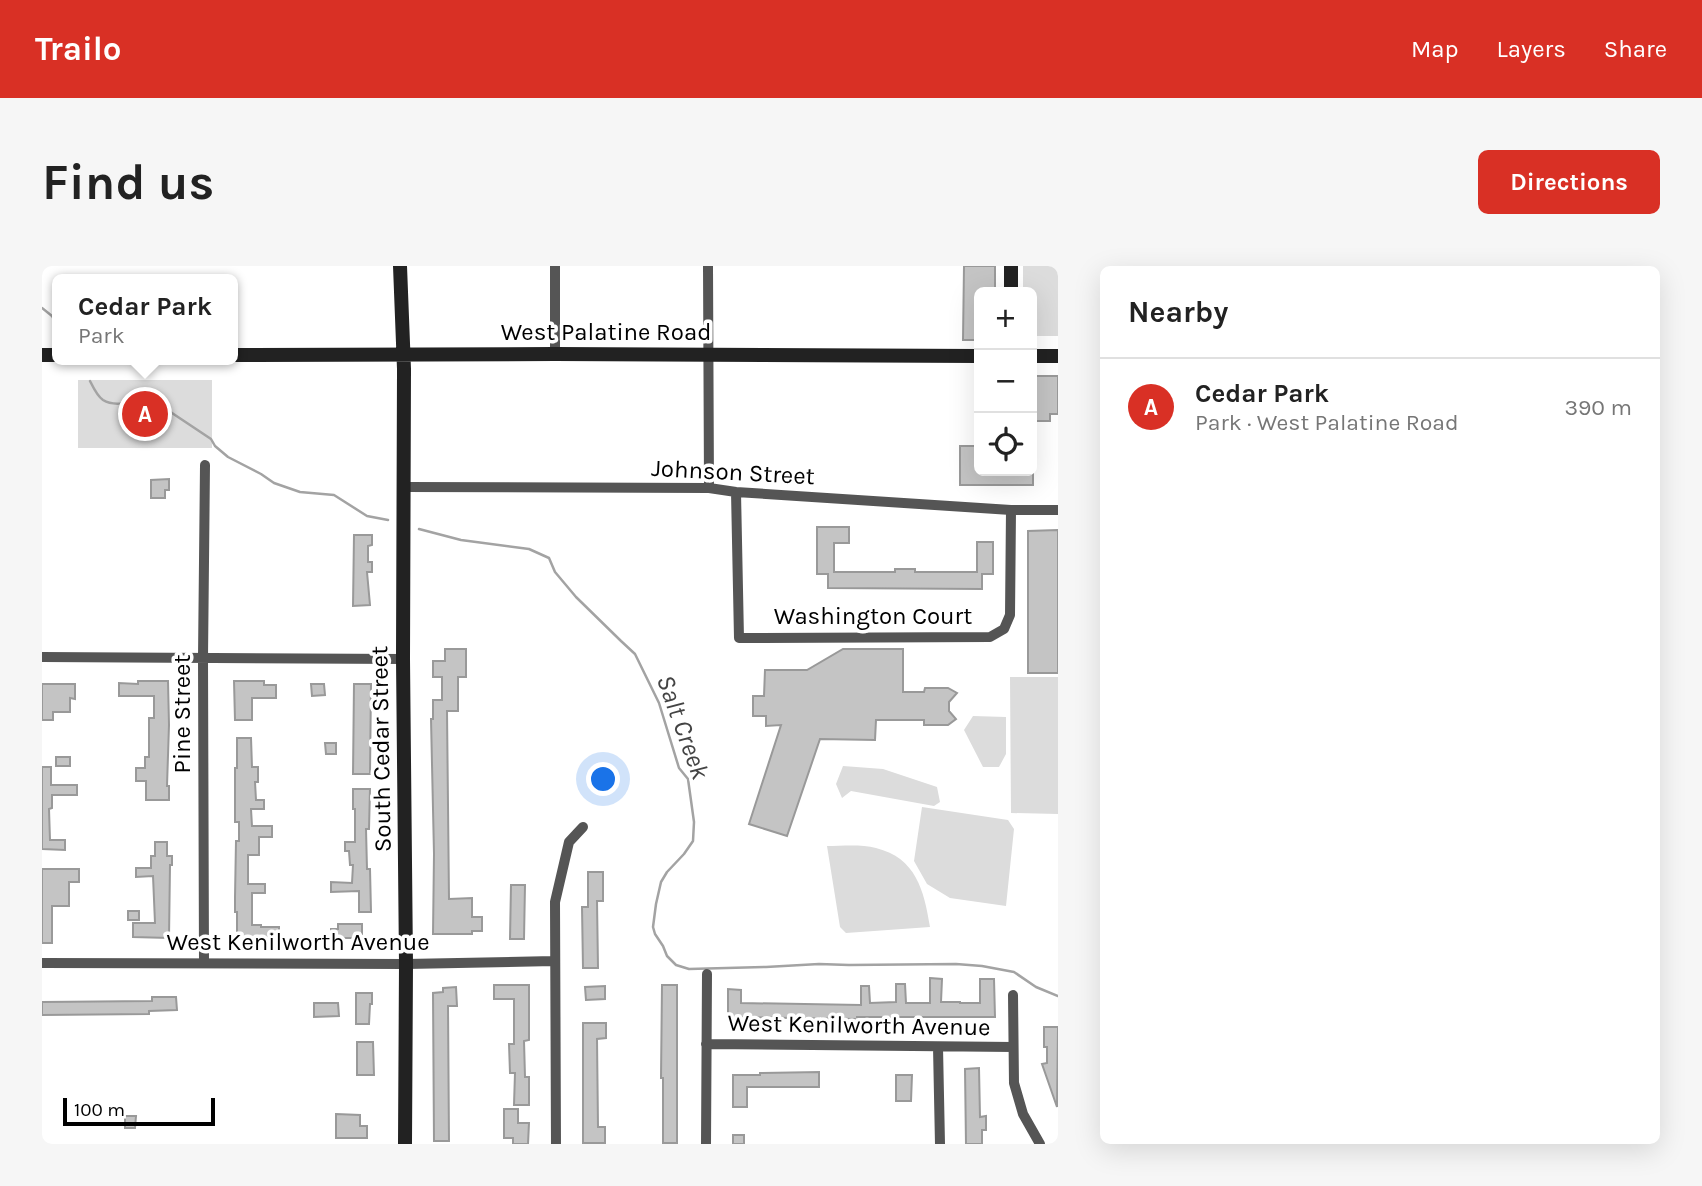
<!DOCTYPE html>
<html lang="en">
<head>
<meta charset="utf-8">
<style>
  body { margin:0; font-family:Karla,sans-serif; background:#f6f6f6; color:#222 }
  .controls { position:absolute; right:21px; top:21px; display:grid; overflow:hidden; border-radius:10px; box-shadow:0 7px 28px #0002 }
  .controls button { width:63px; height:63px; display:grid; place-items:center; padding:0; border:0; border-bottom:2px solid #e0e0e0; background:#fff; color:#222; font:35px sans-serif }
  .scale { position:absolute; left:21px; bottom:18px; width:152px; box-sizing:border-box; padding-left:7px; border:4px solid #000; border-top:0; font-size:19px; line-height:24px; white-space:nowrap; color:#000; -webkit-text-stroke:5px #fff; paint-order:stroke }
  .you { position:absolute; left:562px; top:514px; width:24px; height:24px; margin:-18px; border:5px solid #fff; border-radius:50%; background:#1a73e8; box-shadow:0 0 0 10px #1a73e833 }
  .badge { display:grid; place-items:center; width:46px; height:46px; border-radius:50%; background:#d93025; color:#fff; font-size:23px; font-weight:700 }
  .pin { position:absolute; translate:-50% -50%; border:4px solid #fff; box-shadow:0 2px 7px #0006 }
  .popup { position:absolute; left:10px; top:8px; width:186px; height:91px; box-sizing:border-box; display:grid; place-content:center; border-radius:10px; background:#fff; filter:drop-shadow(0 2px 5px #0005); font-size:23px; white-space:nowrap; color:#767676 }
  .popup b { font-size:26px; color:#222 }
  .popup::after { content:''; position:absolute; left:50%; top:100%; margin-left:-14px; border:14px solid transparent; border-top-color:#fff }
  .list { margin:0; padding:0; list-style:none }
  h2 { display:flex; justify-content:space-between; align-items:center; height:91px; margin:0; padding:0 28px; font-size:30px }
  h2 small { font-size:23px; font-weight:400; color:#767676 }
  .list li { display:grid; grid-template-columns:46px 1fr auto; gap:21px; align-items:center; box-sizing:border-box; height:98px; padding:0 28px; border-top:2px solid #e0e0e0 }
  .list b { display:block; font-size:26px; white-space:nowrap }
  .list p { margin:0; font-size:23px; white-space:nowrap; color:#767676 }
  .list em { font-size:23px; font-style:normal; color:#767676 }
  .icon { flex:none; width:38px; height:38px; fill:none; stroke:currentColor; stroke-width:2; stroke-linecap:round; stroke-linejoin:round }
  .map { position:relative; flex:none; width:1016px; height:878px; overflow:hidden; border-radius:10px }
  header { display:flex; align-items:center; gap:42px; box-sizing:border-box; height:98px; padding:0 35px; background:#d93025; color:#fff }
  header strong { font-size:33px }
  nav { display:flex; gap:38px; margin-inline-start:auto; font-size:24px }
  .intro { display:flex; align-items:center; justify-content:space-between; box-sizing:border-box; height:168px; padding:0 42px }
  h1 { margin:0; font-size:49px }
  .button { padding:18px 32px; border-radius:10px; background:#d93025; color:#fff; font-size:24px; font-weight:700 }
  main { display:flex; gap:42px; padding:0 42px }
  aside { flex:1; background:#fff; border-radius:10px; box-shadow:0 7px 28px #0002 }
  .map>svg:first-child { display:block }
  .green { fill:#dcdcdc }
  .lines { fill:none; stroke-linecap:round; stroke-linejoin:round }
  .stream { stroke:#a3a3a3; stroke-width:2.5 }
  .building { fill:#c4c4c4; stroke:#999; stroke-width:2 }
  .street { stroke:#555; stroke-width:10 }
  .secondary { stroke:#222; stroke-width:14 }
  .labels { text-anchor:middle; dominant-baseline:central; stroke-width:7; stroke-linejoin:round; paint-order:stroke }
  .street-label { font-size:24px; fill:#000; stroke:#fff }
  .water-label { font-size:26px; font-style:italic; fill:#444; stroke:#fff }
</style>
</head>
<body>
<header>
<strong>Trailo</strong>
<nav><a>Map</a><a>Layers</a><a>Share</a></nav>
</header>
<div class="intro"><h1>Find us</h1><a class="button">Directions</a></div>
<main>
<div class="map">
<svg width="1016" height="878" viewBox="0 0 1016 878">
  <rect width="100%" height="100%" fill="#fff"/>
  <path class="green" d="M981,0H1016V70H990V26H981Z
    M36,114H170V182H36Z
    M968,411H1016V548L969,547Z
    M931,450L964,451V488L957,501H941L922,464Z
    M801,500L841,503L895,521L898,536L892,540L809,525L800,532L794,518Z
    M880,541L966,554L972,563L964,640L908,632L885,618L872,595Z
    M785,580C800,580 819,578 834,582C874,592 882,624 888,661L804,667L798,661Z"/>
  <g class="lines">
    <path class="stream" d="M0,42L10,50L15,59
      M48,115C51,121 55,130 61,134C74,142 92,135 106,131L169,173L173,180L186,191L219,208L232,217L258,226L292,229L325,250L346,254
      M377,263L419,274L487,283L507,292L513,306L534,331L579,375L593,388L617,437L637,502L646,513L652,556L651,575L642,588L625,606L619,616L614,638L611,661L613,668L621,680L625,690L634,699L647,703L724,701L777,698L807,699L914,698L940,700L972,706L994,721L1016,730"/>
  </g>
  <path class="building" d="M922,0H953V26H937V74H921Z
    M990,110H1016V148H1008V155H990Z
    M918,180H937V205H991V219H918Z
    M127,213V224H123V232H109V214Z
    M775,261H807V277H792V306H853V303H873V306H935V276H951V308H940V323L786,322V308H775Z
    M1016,264V407H986V265Z
    M312,269H330V279L326,280V296H330V306H325L328,339L311,340Z
    M403,383H424V411H416V445H405L407,633L430,632V651H440V665H430V668H391L392,588L389,453H391V434H400V411H391V395H403Z
    M801,383H861V426H882L883,422H906L915,427L907,436V445L914,453L906,459H882V454H834L833,474L778,473L745,570L707,558L739,459L724,460V450H711V430H722L723,404H765Z
    M96,415H126L127,459L125,520H127V534H104V515H94V502H103V491H107V452H112V430H77V417L96,418Z
    M192,415H222V419H234V432H210V454H193Z
    M0,418H33V433L28,432V446H11V454H0Z
    M269,418H282L283,429L270,430Z
    M312,418H329L328,508H311Z
    M195,472H209L210,501H216V516H213L214,534H222V543H209L210,560H230V571H217V589H206V618H223V627H210V659H219V661H237V673L203,676V672H195V646H193V631L194,575H197V556H193V502H195Z
    M283,477H294V488H284Z
    M14,491H28V500H14Z
    M0,501H9V519H35V529H10V542L7,543L8,574H23V584L0,583Z
    M311,523H328L327,563H324L325,603H328L329,646H317V625L289,626V616L310,617L311,599H308L307,585H303V576H313V543H311Z
    M113,576H125V590H130V599H128L127,672L91,671V657H113L111,610L94,611V602H109V590H113Z
    M0,603H37V616H27V640H10V677H0Z
    M546,606H561V635H555L556,702H541L540,641H546Z
    M469,619H483L482,673H468Z
    M86,645H97V654H86Z
    M296,658H320V672H298V675H289V663H296Z
    M888,712L900,713L899,736H918V737H938V713H952L953,751H815V753L686,751V723L699,724V737L819,739V720H827L828,737L854,736V718H863L864,737H888Z
    M452,719H487V774L482,775L483,811H487V839H472L473,807H468L467,778H472V733H452Z
    M620,719H635V877H621V812H619Z
    M563,720V733L544,734L543,721Z
    M414,721L415,740H406L407,875H392L391,727L401,726V722Z
    M314,727H330V738H328L327,758H314Z
    M110,731H134L135,744L107,745V748L0,749V736L110,735Z
    M272,737H296L297,750L272,751Z
    M541,757H564V772L555,773L556,861H563V877H541Z
    M1002,761H1016L1015,841L1000,798L1005,797V781H1002Z
    M315,776H331L332,809H315Z
    M937,802L938,851L944,850V864H940V878H924L923,803Z
    M777,806V821H705V841H691V809H718V807Z
    M854,809H870L869,835H854Z
    M462,843H476V857H487L486,878H471V872H462Z
    M294,848L318,849V860H325V872H294Z
    M83,850H94L93,862H83Z
    M691,869H702V878H691Z"/>
  <g class="lines">
    <path class="street" d="M513,0V88
      M666,0L667,222
      M362,221L667,222L694,226L969,244H1016
      M694,226L697,372L948,371L962,363L968,349L969,244
      M0,391L361,393
      M0,697L364,698L512,695
      M162,697L161,392L163,199
      M971,729L972,817L981,848L998,878
      M664,778L971,781
      M896,781L898,878
      M514,878L513,636L527,576L541,561
      M664,878L665,708"/>
    <path class="secondary" d="M358,0L362,103L361,393L364,698L363,878
      M969,26V0
      M0,89H15
      M190,89L513,88L937,90
      M990,90H1016"/>
  </g>
  <g class="labels">
    <g class="street-label">
      <text x="564" y="66">West Palatine Road</text>
      <text transform="translate(691 206) rotate(3)">Johnson Street</text>
      <text x="831" y="350">Washington Court</text>
      <text transform="translate(140 448) rotate(-90)">Pine Street</text>
      <text transform="translate(339 483) rotate(-91)">South Cedar Street</text>
      <text x="256" y="676">West Kenilworth Avenue</text>
      <text transform="translate(817 759) rotate(1)">West Kenilworth Avenue</text>
    </g>
    <g class="water-label">
      <text transform="translate(641 461) rotate(70)">Salt Creek</text>
    </g>
  </g>
</svg>
<div class="controls">
<button>+</button>
<button>−</button>
<button><svg class="icon" aria-label="locate" viewBox="0 0 24 24"><circle cx="12" cy="12" r="6"/><path d="M12 2v4M12 18v4M2 12h4M18 12h4"/></svg></button>
</div>
<div class="scale">100 m</div>
<div class="you"></div>
<div class="pin badge" style="left:103px;top:148px">A</div>
<div class="popup"><b>Cedar Park</b>Park</div>
</div>
<aside>
<h2>Nearby<small></small></h2>
<ul class="list">
<li><span class="badge">A</span><div><b>Cedar Park</b><p>Park · West Palatine Road</p></div><em>390 m</em></li>
</ul>
</aside>
</main>
</body>
</html>
